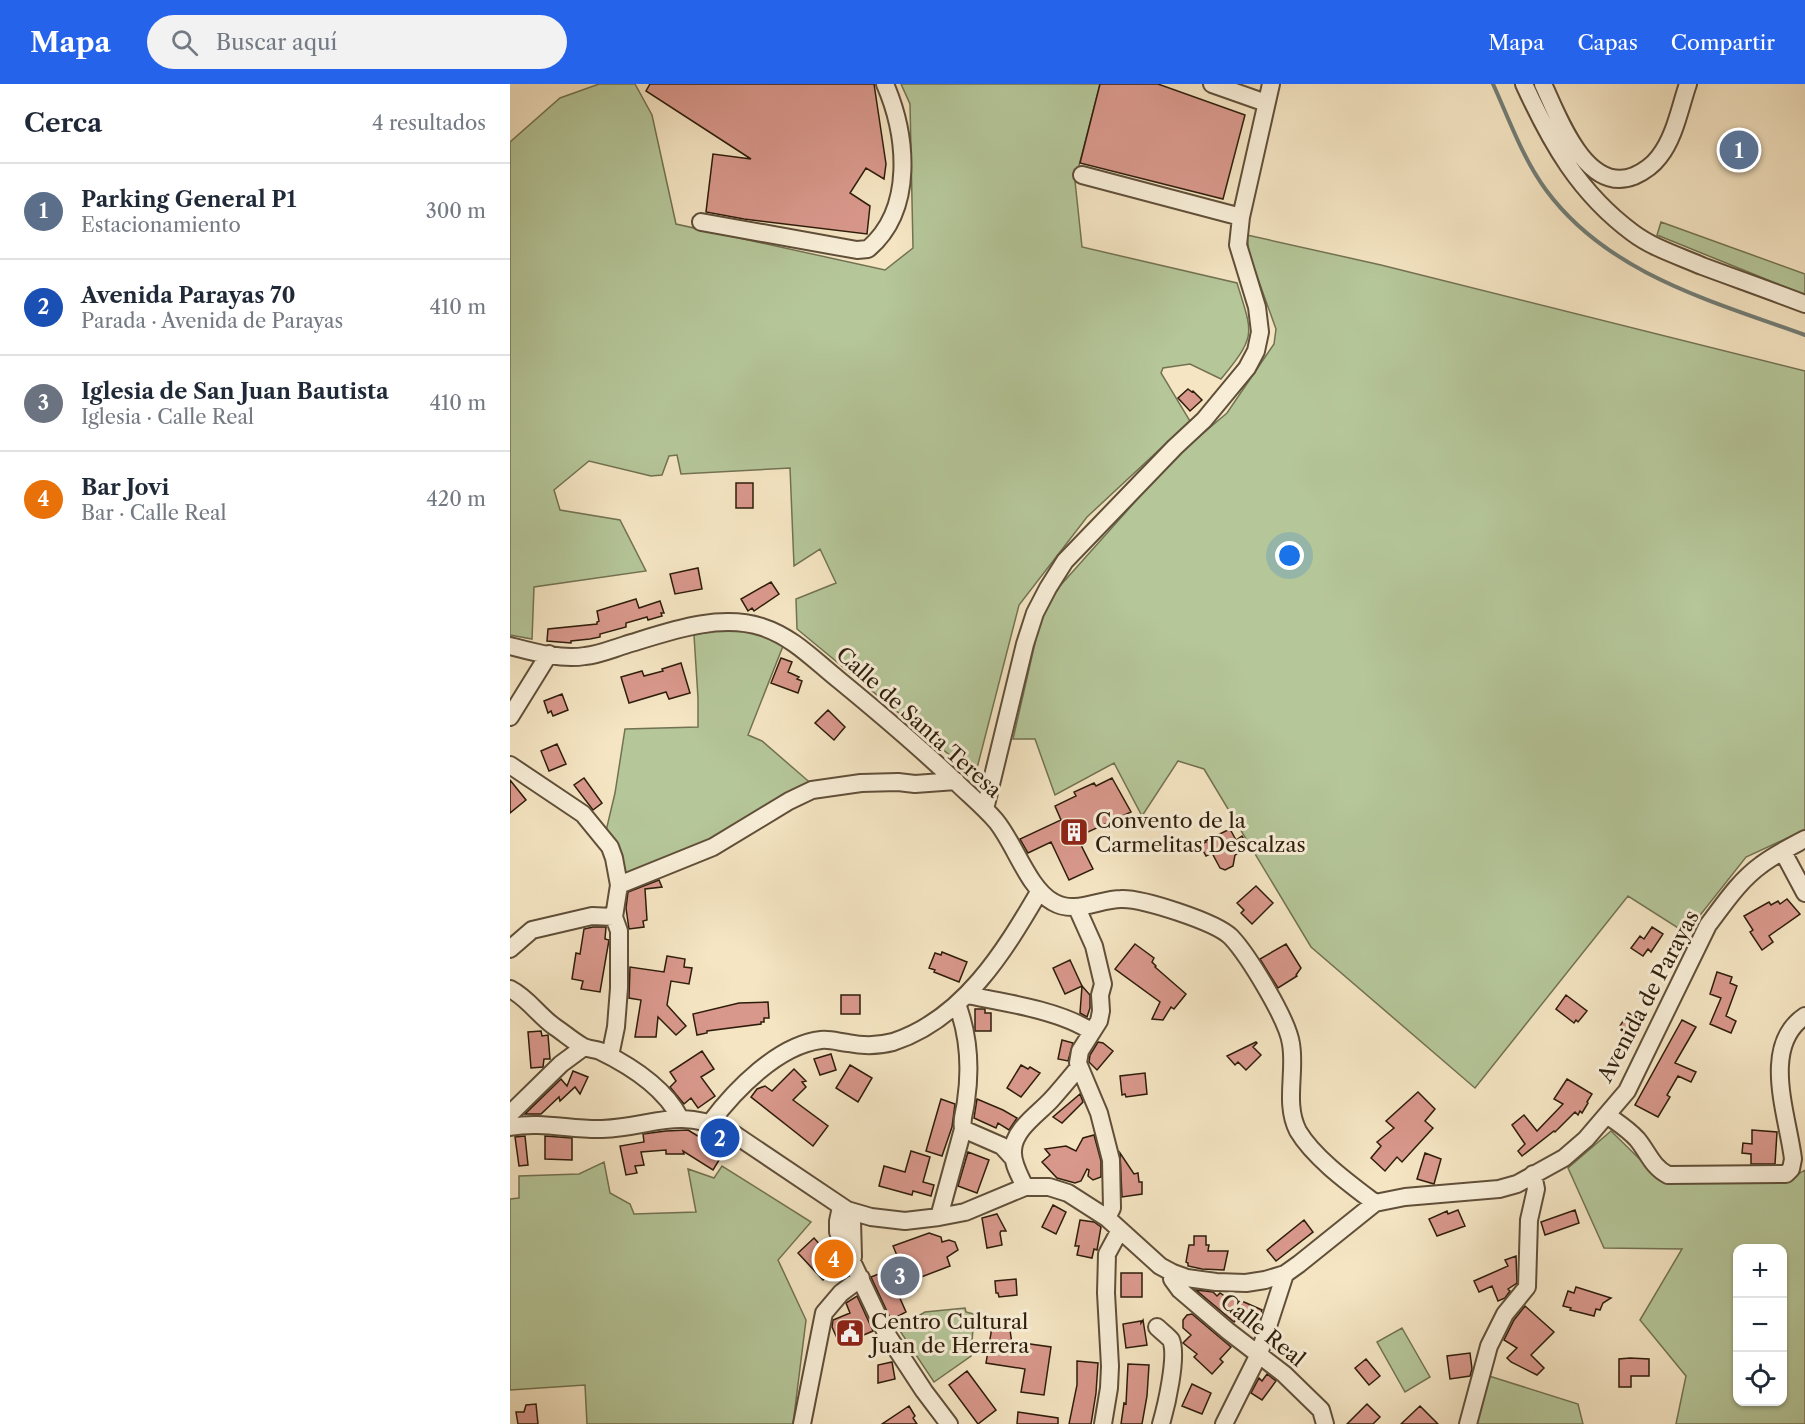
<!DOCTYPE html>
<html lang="es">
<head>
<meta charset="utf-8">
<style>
  body { margin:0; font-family:"Libre Caslon Text",serif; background:#f2f2f3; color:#1f2937 }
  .controls { position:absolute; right:18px; bottom:18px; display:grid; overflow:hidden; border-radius:12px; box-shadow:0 2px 4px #0004 }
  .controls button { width:54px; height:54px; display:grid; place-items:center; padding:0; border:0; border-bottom:2px solid #e0e1e3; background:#fff; color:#1f2937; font:30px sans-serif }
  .you { position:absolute; left:780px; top:472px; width:21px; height:21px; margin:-15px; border:4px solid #fff; border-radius:50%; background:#1a73e8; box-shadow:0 0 0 9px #1a73e833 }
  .badge { display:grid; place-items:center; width:39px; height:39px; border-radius:50%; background:#2563eb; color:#fff; font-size:20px; font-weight:700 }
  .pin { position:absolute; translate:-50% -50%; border:3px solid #fff; box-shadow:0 2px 6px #0006 }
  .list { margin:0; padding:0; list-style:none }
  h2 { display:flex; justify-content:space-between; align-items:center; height:78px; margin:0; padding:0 24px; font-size:26px }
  h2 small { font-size:20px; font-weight:400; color:#747a83 }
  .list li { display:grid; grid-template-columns:39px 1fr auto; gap:18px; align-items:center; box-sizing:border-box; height:96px; padding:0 24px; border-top:2px solid #e0e1e3 }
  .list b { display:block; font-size:22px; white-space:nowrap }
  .list p { margin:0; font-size:20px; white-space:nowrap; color:#747a83 }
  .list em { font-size:20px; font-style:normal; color:#747a83 }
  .icon { flex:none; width:33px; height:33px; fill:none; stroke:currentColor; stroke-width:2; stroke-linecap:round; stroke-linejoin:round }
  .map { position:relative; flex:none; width:1295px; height:1340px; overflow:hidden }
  header { display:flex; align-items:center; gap:36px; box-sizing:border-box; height:84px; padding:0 30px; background:#2563eb; color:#fff }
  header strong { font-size:28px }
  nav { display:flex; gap:33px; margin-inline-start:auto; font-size:21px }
  .search { width:420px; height:54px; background:#f2f2f3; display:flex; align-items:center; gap:15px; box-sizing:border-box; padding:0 21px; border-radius:33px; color:#747a83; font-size:22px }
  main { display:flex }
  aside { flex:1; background:#fff }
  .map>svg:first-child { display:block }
  .green { fill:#b5c699; stroke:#727252; stroke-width:1.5; fill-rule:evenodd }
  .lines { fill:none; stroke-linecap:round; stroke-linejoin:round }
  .stream { stroke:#727d76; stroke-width:4 }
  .building { fill:#d9988c; stroke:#2e1d0b; stroke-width:1.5 }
  .minor-casing { stroke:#604f39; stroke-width:20 }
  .minor { stroke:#f8eed8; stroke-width:16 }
  .labels { text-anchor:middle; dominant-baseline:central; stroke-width:6; stroke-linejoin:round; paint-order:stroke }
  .street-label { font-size:21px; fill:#2e1d0b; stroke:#f8eed8 }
  .poi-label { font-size:21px; fill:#2e1d0b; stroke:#f8eed8; text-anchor:start }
</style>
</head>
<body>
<header>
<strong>Mapa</strong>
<div class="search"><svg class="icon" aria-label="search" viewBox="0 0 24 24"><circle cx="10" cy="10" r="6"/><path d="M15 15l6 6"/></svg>Buscar aquí</div>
<nav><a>Mapa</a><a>Capas</a><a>Compartir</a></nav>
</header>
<main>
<aside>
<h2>Cerca<small>4 resultados</small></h2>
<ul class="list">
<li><span class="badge" style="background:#5c6f8a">1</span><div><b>Parking General P1</b><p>Estacionamiento</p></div><em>300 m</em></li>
<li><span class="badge" style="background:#1a4fb4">2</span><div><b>Avenida Parayas 70</b><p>Parada · Avenida de Parayas</p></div><em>410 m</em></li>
<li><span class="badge" style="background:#6b7280">3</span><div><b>Iglesia de San Juan Bautista</b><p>Iglesia · Calle Real</p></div><em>410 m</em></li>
<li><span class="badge" style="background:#e8710a">4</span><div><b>Bar Jovi</b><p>Bar · Calle Real</p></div><em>420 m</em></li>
</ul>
</aside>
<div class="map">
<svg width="1295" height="1340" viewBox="0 0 1295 1340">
  <rect width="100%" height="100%" fill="#f5e5c3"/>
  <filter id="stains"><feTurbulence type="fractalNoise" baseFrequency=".00333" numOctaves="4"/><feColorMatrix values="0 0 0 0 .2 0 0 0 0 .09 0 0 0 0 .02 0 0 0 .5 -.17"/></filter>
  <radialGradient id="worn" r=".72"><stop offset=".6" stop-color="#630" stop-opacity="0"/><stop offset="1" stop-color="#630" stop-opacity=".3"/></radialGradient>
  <path class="green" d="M89,0H125L142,31L166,140L375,186L403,164L400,20L391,0H590L565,97L572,163L727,199C743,251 747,251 711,295L680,280L653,284L651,289L680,337L577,433L509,521L465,692L287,545L286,515L326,499L310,465L284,482L280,384L171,390L167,371L159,372L152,391L141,392L79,377L44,406L50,426L110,436L136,487L24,503L22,555L0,551V58L50,14Z
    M1151,138L1295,190V211L1147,151Z
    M737,151L871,181L1295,287V746L1236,773L1176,849L1118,812L965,1004L801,863L694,685L668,677L632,732L604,679L545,711L525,655H503L531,533L549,503L665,373L717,329L764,260L766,245L739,170Z
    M218,544L254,551L273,562L238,651L252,657L304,702L202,756L115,794L96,747L105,709L115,645L188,643V614L184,551Z
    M1101,1047L1149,1094L1275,1098L1295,1086V1340H1166L1176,1292L1130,1236L1172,1165L1094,1164L1058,1084ZM1228,1164H1272V1318H1228Z
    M94,1078L100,1109L120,1120L124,1130L186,1128L178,1085L204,1094L212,1082L301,1138L268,1176L296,1236L283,1340H77L75,1301L0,1306V1115L9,1114V1092L69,1090Z
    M455,1224L456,1228L464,1230L461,1272L424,1298L388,1244L415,1228Z
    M892,1244L920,1293L895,1308L867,1258Z
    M979,1292L1068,1320L1073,1340H966Z"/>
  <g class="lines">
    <path class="stream" d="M983,0C999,35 1013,75 1036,106C1098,190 1202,217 1295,251"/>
  </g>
  <path class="building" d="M140,0H364L376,80L374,95L356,84L340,109L360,122L357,150L234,135L196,128L203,70L241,75L136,7Z
    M590,0H648L735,31L713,115L570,79Z
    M678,305L682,308L683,307L692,316L680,327L668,314Z
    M226,399H243V424H226Z
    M188,484L192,505L165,510L160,490Z
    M261,498L269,510L244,527L242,524L238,527L231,515Z
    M126,515L129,524L150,517L154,529H151L152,532L138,536L137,533L116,539V543L90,550V553L80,555L61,557V559L37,557L38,545L87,540V538L89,537L87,527Z
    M271,574L282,578L278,588L289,593L287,595L292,597L288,609L261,599Z
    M171,579L180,609L159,615L156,608L119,619L111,593L132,587L134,592L153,587L152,585Z
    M52,610L58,626L43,632L41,627L38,629L34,617Z
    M318,626L335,643L324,656L305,639Z
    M47,660L56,680L39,687L31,667Z
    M74,694L92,719L83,726L64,701Z
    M602,694L621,728L567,753L583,785L559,796L541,758L518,769L510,755L551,736L545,722L566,712L564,708L584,699L586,702Z
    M0,696L16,716L0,729Z
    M720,745L726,756L732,752L739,764L725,771L723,782L715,786L710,784L702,769L696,772L690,761L696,758L695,757Z
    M149,796L152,803L135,805L137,836L133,837L134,843L119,845L116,824L118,808Z
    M746,802L763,819L742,840L731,829L734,826L727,819Z
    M1277,815L1290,830L1259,852L1263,858L1252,866L1240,848L1243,846L1234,832L1259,818L1261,821L1268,817L1270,820Z
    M83,843H96L95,855L99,856L90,908L71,905L73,897L62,895L66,869L70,870L74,845Z
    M1142,843L1153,850L1141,868L1138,865L1133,872L1121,864L1130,852L1134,855Z
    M625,860L644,874L642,878L646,882L645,883L676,910L664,925L661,923L653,936L642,935L650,918L605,885Z
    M776,860L791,884L786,891L787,892L768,904L750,875Z
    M432,868L457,878L449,898L424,888L425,886L419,884L425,869L431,871Z
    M157,872L175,875L174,883L182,884L179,900L161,897L157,921L176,942L166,951L148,933L146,953H125L131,916L119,914L120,883L154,888Z
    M560,876L572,902L580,911V924L577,933L570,929L572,902L555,910L543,884Z
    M1207,888L1222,893L1220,899L1227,902L1216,932L1226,937L1221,949L1200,940L1211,914L1200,910Z
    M331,911H350V930H331Z
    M1056,911L1077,927L1068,938L1066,936L1064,939L1046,925Z
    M258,918L259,934H254V938H251V940L197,947V949L187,951L183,930L229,919Z
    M465,925H475V929H481V947H465Z
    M1118,929L1132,937L1124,951L1110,942Z
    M1172,936L1186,943L1165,979L1186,988L1181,998L1168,992L1157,1011L1160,1013L1148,1033L1125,1021Z
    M31,947L32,952L38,951L40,975H34L33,983L21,984L18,948Z
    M552,956L563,959L558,977L548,975Z
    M588,958L593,959L603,967L587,986L579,978L580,971Z
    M746,958L747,959L743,963L751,971L736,986L728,978L725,981L717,972Z
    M192,967L204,985L191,993L205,1012L188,1024L181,1014L174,1020L160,1003L166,997L160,988Z
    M321,970L326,986L310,991L304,975Z
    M340,981L362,994L348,1018L326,1004Z
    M511,981L518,985L520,983L530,989L511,1013L497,1004Z
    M284,985L296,997L292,998L296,1003L283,1016L318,1042L303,1062L241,1013L247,1005L255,1002L262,1007Z
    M63,987L78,993L70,1010L65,1003L50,1017L49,1013L31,1030H15L51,995L57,1002Z
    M635,989L637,1010L616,1013L615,1010L612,1011L610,992Z
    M1057,995L1082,1010L1077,1018L1078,1019L1072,1029L1070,1027L1068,1031L1065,1028L1045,1048L1044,1047L1012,1072L1008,1067L1015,1060L1002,1041L1014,1031L1027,1047L1053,1020L1044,1015Z
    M908,1008L925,1025L915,1037L923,1044L892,1078L887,1073L875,1087L861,1074L871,1062L867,1058L884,1044L876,1037Z
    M570,1010L573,1018L552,1039L543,1033Z
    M431,1015L445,1020L442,1043L432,1072L416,1067Z
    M467,1015L493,1026L507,1034L499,1046L488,1039L486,1044L464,1034Z
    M178,1046L214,1068L203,1086L173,1067L174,1070H156V1066L131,1068L134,1081L125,1082L127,1089L116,1091L110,1062L134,1058L133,1050L156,1047Z
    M1242,1046L1267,1048L1265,1080H1241V1070L1232,1069L1233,1059L1242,1060Z
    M584,1051L591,1077V1093L583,1096L578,1092L579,1086L577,1085L571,1097L565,1099L547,1094L532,1078L540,1071L535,1065L556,1062L566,1067L573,1054Z
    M15,1052L18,1081L9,1082L5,1053Z
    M35,1052L62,1054V1076L35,1075Z
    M401,1067L420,1073L413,1098L424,1101L421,1112L403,1107L402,1111L369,1102L374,1082L395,1088Z
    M458,1068L479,1076L467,1109L448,1102Z
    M610,1069L624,1090L628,1089L629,1098H632V1110L612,1113Z
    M915,1069L931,1075L924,1100L907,1095Z
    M543,1121L556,1128L546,1150L532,1143Z
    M948,1126L955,1142L927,1152L919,1135L937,1127L938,1130Z
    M1065,1126L1069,1139L1035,1151L1031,1138Z
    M487,1130L496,1147H491L490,1149L492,1161L477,1164L472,1134Z
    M570,1136L584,1138L591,1143L587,1166L584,1165L582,1174L567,1171L569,1162H565Z
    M794,1136L803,1148L766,1177L757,1166Z
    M419,1149L431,1153L432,1158L439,1156L445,1158L448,1166L437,1173L440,1182L385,1203L396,1228L381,1236L361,1193L382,1185L379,1177L388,1174L383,1162Z
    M684,1152H696V1161H699L698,1167H718L714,1186L692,1185L678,1182V1179L676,1178L679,1161H684Z
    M304,1154L329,1182L313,1196L288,1169Z
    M1006,1172L1007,1199L998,1205L1000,1207L995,1214L988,1217L982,1202L969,1208L964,1197L998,1182L995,1176Z
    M611,1189H632V1213H611Z
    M506,1195L507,1211L489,1213L488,1209H486L485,1197Z
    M1066,1203L1101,1214L1093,1219L1090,1226L1086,1225L1084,1232L1060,1226L1061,1224L1053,1222L1058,1207L1064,1209Z
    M686,1206L703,1208L707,1212L710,1209L716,1213L718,1211L752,1226L742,1248L726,1236L724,1238Z
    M347,1212L363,1247L330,1261L322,1243L323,1236L340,1229L336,1219Z
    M1015,1222L1044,1248L1021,1271L1034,1284L1027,1291L1001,1278L997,1274L1007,1264L994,1256L1004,1236Z
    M682,1230L721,1263L710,1275L713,1278L702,1290L684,1273L687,1270L673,1259L681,1251L673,1244V1236L677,1231Z
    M633,1236L637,1261L616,1264L613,1240L631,1237V1239Z
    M482,1243L500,1246L503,1267L506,1258L541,1263L534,1311L511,1308L515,1285L476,1279Z
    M960,1269L962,1285L960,1292L940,1295L937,1272Z
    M1120,1274L1139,1275V1292H1121V1303H1109V1275Z
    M856,1275L870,1292L859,1301L845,1284Z
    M567,1277L588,1279L586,1309L581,1340H559L567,1301Z
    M382,1278L385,1295L368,1299V1281Z
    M618,1280L639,1281L637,1312L632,1340H611L614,1319L616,1320Z
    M457,1287L486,1326L468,1340L439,1301Z
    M757,1290L766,1297L752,1316L741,1309L749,1294L752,1297Z
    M682,1300L701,1309L692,1330L672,1322Z
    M26,1320L28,1340H8L6,1328H14L16,1321Z
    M857,1320L870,1333L863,1340H837Z
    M399,1322L405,1332L403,1334L407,1340H372Z
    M910,1322L928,1340H891Z
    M508,1328L548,1334V1340H507Z"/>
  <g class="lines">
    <g class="minor-casing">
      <path id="minor" d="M702,0L756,19
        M1014,0C1041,59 1069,109 1123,149C1143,164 1169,172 1192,182C1227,195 1261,207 1295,220
        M1033,0C1048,32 1076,111 1124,92C1133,88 1143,81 1149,73C1165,53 1170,23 1178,0
        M572,91L731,133
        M191,138L347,166L358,165C405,125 397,51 375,0
        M0,562C23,568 51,576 75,572C88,571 102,565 115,561C158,548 208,529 252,543C283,553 304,576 329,596C368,628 407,661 444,696C458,710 473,722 486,737C505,760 518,804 543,818C565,831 589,815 611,815C632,814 706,838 721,853C738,871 778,936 781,960C786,988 774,1020 788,1047C804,1074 840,1100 865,1119
        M0,633L39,570
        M0,681L73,730L100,763L104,774L109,801L104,833L109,847V904L106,943L100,972
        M475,725L515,560L525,529L538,504L555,477L665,363L694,336L737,284L746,267L750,248L747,223L728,161L731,133L761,0
        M1273,768L1295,809
        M109,801L203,763L279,717L302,706L351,699L388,698L405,700L446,697
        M567,824L584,862L593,900L590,911L591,927L589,937L570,967L568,979L589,1029L601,1076L602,1124L597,1134
        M0,865L22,846L82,832L104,833
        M0,905C18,914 29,932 45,943C54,949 63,957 72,962C77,965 84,965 90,967C121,982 154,1003 170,1034
        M457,911C493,918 552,927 582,948
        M0,1030L51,980L74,963
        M1097,1031C1108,1039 1118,1045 1127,1055C1138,1068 1142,1083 1158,1091L1276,1090L1281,1085L1283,1075C1278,1032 1250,962 1295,932
        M200,1039C225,1006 268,961 311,956C320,955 329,958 338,959C353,962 368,962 383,958C453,935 494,868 529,808
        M0,1043C31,1037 61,1046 92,1045C144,1043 164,1023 218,1046L337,1126L361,1133L395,1137L429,1133L455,1128L515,1103H539L558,1109L597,1134L650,1182L663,1189L677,1194L706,1198L736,1199L755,1196L775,1190L789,1180L865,1119L895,1113L989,1105L1007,1100L1054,1074L1076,1055L1117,1007L1198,841C1214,820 1229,797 1251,781C1264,771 1280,763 1295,755
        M453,1045L492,1062L503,1074
        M515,1103C510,1092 502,1079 503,1067C503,1046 528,1030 541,1016C551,1005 560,994 569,983
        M331,1123L328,1137V1148L376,1249L414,1307L439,1340
        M337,1126L342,1137L343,1173
        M429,1133L453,1045C451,1034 455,1028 456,1017C461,983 459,952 447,920
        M663,1189L662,1195L670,1206L718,1247L774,1290L811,1326L815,1340
        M647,1243C651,1247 658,1252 661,1256C668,1272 656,1323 651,1340
        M292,1340L314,1229L331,1209L351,1194
        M593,1340L599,1304L600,1282L596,1209L597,1170L610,1146
        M714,1340L749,1270L775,1190
        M958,1340L979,1262L995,1230L1017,1203L1019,1136L1026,1105L1023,1090"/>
    </g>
    <use href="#minor" class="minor"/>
  </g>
  <defs>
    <g id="building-square" transform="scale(1.5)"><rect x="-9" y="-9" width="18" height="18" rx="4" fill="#8f2418" stroke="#f8eed8"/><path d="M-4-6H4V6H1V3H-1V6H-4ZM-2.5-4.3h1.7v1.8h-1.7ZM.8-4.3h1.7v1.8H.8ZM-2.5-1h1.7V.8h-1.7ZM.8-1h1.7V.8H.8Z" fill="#fff"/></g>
    <g id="civic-square" transform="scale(1.5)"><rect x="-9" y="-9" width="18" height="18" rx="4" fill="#8f2418" stroke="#f8eed8"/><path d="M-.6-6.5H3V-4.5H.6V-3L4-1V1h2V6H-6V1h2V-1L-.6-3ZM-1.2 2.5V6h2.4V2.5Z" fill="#fff"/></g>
  </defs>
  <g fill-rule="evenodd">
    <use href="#building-square" x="564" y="748"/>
    <use href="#civic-square" x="340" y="1249"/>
  </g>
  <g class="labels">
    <g class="street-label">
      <text transform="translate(409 638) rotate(42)">Calle de Santa Teresa</text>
      <text transform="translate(1138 912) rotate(-62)">Avenida de Parayas</text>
      <text transform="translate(753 1246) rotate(39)">Calle Real</text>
    </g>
    <g class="poi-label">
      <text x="585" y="736">Convento de la<tspan x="585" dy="24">Carmelitas Descalzas</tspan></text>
      <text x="361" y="1237">Centro Cultural<tspan x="361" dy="24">Juan de Herrera</tspan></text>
    </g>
  </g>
  <rect width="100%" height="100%" filter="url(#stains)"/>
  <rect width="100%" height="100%" fill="url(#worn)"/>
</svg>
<div class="controls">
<button>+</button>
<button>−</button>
<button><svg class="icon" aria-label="locate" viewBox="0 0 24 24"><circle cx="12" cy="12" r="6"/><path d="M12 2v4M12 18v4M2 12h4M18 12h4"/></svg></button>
</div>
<div class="you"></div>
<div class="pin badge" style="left:1229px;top:66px;background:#5c6f8a">1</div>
<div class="pin badge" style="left:210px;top:1054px;background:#1a4fb4">2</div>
<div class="pin badge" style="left:390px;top:1192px;background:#6b7280">3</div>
<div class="pin badge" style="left:324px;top:1175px;background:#e8710a">4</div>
</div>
</main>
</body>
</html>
